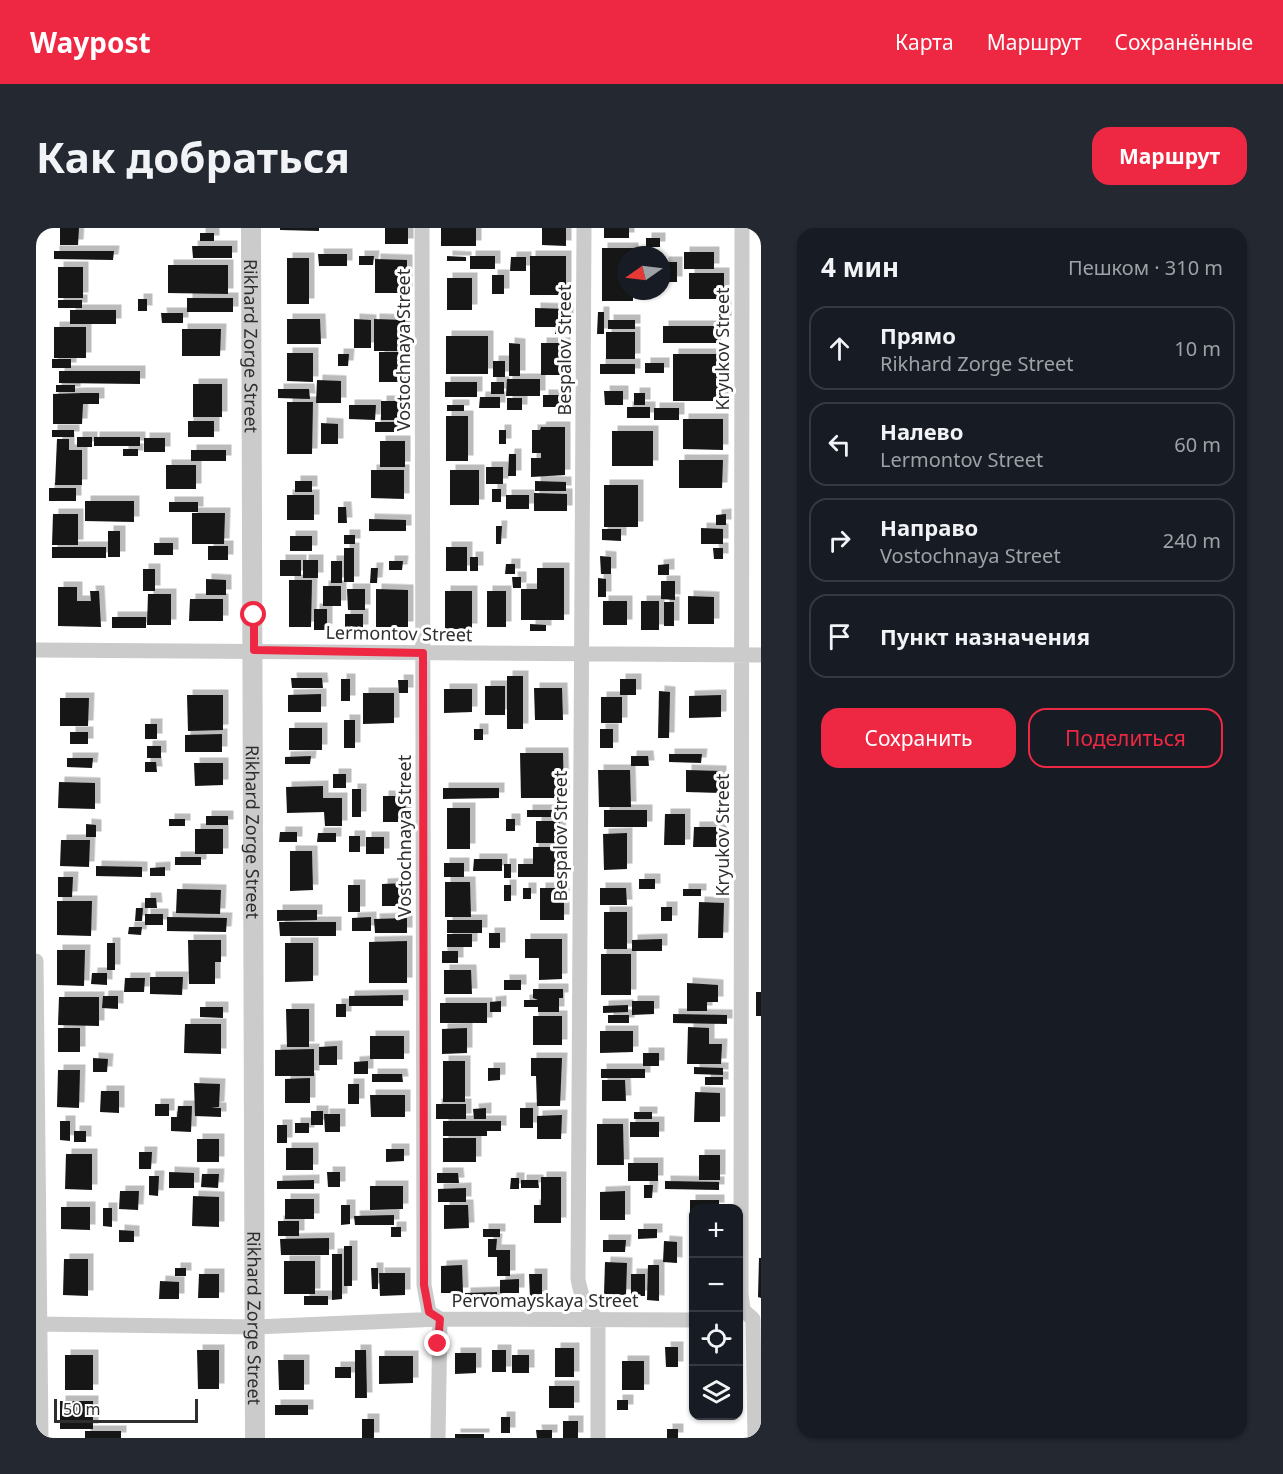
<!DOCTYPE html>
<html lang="ru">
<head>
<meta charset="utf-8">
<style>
  body { margin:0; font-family:"Noto Sans",sans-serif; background:#242831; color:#f1f3f6 }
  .controls { position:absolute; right:18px; bottom:18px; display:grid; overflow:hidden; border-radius:12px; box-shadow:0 2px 4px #0004 }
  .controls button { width:54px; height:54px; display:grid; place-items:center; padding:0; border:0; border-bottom:2px solid #363941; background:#171b24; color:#f1f3f6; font:30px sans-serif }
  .compass { position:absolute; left:581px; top:18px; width:54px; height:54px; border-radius:50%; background:#171b24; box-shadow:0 2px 4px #0004; rotate:256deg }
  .scale { position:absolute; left:18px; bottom:15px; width:144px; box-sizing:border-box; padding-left:6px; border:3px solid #2e2e2e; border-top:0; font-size:16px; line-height:21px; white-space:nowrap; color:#2e2e2e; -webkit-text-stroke:4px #fff; paint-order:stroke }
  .stop { position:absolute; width:18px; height:18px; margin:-14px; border:4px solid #ee2842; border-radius:50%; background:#fff }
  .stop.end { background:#ee2842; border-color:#fff; box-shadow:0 2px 6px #0008 }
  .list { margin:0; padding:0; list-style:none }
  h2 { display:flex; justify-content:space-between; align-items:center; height:78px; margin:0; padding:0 24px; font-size:26px }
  h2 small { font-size:20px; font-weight:400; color:#9ea1a6 }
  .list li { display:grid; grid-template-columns:39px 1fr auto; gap:18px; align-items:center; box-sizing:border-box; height:84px; margin:0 12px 12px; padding:0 12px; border:2px solid #363941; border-radius:18px }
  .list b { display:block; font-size:22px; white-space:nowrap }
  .list p { margin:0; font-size:20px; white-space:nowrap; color:#9ea1a6 }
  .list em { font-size:20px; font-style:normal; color:#9ea1a6 }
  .actions { display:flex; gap:12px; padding:18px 24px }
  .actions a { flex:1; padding:14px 0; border:2px solid #ee2842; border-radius:18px; text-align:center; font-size:21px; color:#ee2842 }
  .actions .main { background:#ee2842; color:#fff }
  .icon { flex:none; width:33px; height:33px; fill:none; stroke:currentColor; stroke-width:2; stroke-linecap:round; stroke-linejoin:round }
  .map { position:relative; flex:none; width:725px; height:1210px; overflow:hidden; border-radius:18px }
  header { display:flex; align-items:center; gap:36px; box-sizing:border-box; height:84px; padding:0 30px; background:#ee2842; color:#fff }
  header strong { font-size:28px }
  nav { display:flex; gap:33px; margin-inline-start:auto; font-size:21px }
  .intro { display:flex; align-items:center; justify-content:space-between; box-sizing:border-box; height:144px; padding:0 36px }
  h1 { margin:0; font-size:42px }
  .button { padding:15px 27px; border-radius:18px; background:#ee2842; color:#fff; font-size:21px; font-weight:700 }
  main { display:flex; gap:36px; padding:0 36px }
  aside { flex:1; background:#171b24; border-radius:18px; box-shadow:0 2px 4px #0004 }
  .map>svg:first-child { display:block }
  .building { fill:#151515; filter:url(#shadow) }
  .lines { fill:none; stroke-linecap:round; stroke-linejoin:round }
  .minor { stroke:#cbcbcb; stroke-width:15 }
  .tertiary { stroke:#cbcbcb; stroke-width:20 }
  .route { stroke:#ee2842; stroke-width:8 }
  .labels { text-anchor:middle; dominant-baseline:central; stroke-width:6; stroke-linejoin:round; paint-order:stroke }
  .street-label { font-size:18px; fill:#2e2e2e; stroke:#fff }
</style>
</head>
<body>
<header>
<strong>Waypost</strong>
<nav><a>Карта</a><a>Маршрут</a><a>Сохранённые</a></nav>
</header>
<div class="intro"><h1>Как добраться</h1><a class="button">Маршрут</a></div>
<main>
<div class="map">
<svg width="725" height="1210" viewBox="0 0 725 1210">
  <defs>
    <filter id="shadow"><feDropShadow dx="5.5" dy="-5.5" stdDeviation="0" flood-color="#0004"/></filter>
  </defs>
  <rect width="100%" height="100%" fill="#fff"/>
  <path class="building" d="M24,0H43L42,17H24Z
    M244,0H283V3L244,2Z
    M349,0H372V16H349Z
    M405,0H440V18H405Z
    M506,0H530V18L506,17Z
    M568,0H593V10H568Z
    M164,5H178V13H164Z
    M610,10H624V19H610Z
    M156,18H196V30H157Z
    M566,20H597V27H590V63H597V73H566Z
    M18,23H78L77,32L18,31Z
    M648,24H678V41H648Z
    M282,26H311V38H283Z
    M323,28H338L337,37H323Z
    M411,28L430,29V33H411Z
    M434,28H459V41H434Z
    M494,28H530V67H494Z
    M475,29H490V43H474Z
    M251,30H273V76H251Z
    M339,31L371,32V65H339Z
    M627,34H641V54H627Z
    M132,37H192V66L132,65Z
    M22,39H47V70H22Z
    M653,45H688V71H653Z
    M456,47H468V66H456Z
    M411,50H436V82H411Z
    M151,70H197V84H151Z
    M102,71H111V83H102Z
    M22,72H46V80H22Z
    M683,74H690V94H683Z
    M499,80L532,81V99H528V106H519V99H499Z
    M34,82H80V96H34Z
    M562,84H568V106H561Z
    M125,85H147V95H126Z
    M251,91H284L285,116H251Z
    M318,91L335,92V120H318Z
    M338,91L369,92V123H338Z
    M572,92H599V101H572Z
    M627,98H685V115H627Z
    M18,99H50V130H18Z
    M146,101H185L184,128H146Z
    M570,104H599V131H570Z
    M410,108H452V146H410Z
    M473,115L484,116V148H473Z
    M505,115H529V147H505Z
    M343,124H371L370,154H343Z
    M251,125H277V154L251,153Z
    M302,126H313L312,138H302Z
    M637,126H687V173H637Z
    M16,131H35V140H16Z
    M457,133H469V149H457Z
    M609,135H628V145H609Z
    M564,136H599V146H564Z
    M23,143H104V156L23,155Z
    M471,151H504V168H470Z
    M281,152L305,153V175H280Z
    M409,154H441V169H409Z
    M455,154H468V166H455Z
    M157,156H186V189H157Z
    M20,157H39V164H20Z
    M242,161H273L274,171L242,170Z
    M568,163H587V177H569Z
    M46,165H63V176H47L46,196H17V166Z
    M598,165H609V177H598Z
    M507,167H527L526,179H507Z
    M444,169H464V180H443Z
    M471,170H486V182H471Z
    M345,173H369V192H345Z
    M251,174H277L276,226H251Z
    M313,177H340L339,192L313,191Z
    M411,177H428V183H411Z
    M591,179H614V190H591Z
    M618,180H643V192H618Z
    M410,188H432V233H410Z
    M647,191H687V222L647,221Z
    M152,193H178V209H152Z
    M339,194H368V204H339Z
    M285,195L302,196V216H285Z
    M505,199H529V247L495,249V230H505V225H496V202H504Z
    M16,202H38V209H16Z
    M463,202H470V216H463Z
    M576,203H617V238H576Z
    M41,209H56V219H41Z
    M58,209H104V218H58Z
    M108,210H129V224H108Z
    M21,211H33V222H46V257H19Z
    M344,213H369V239H344Z
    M87,221H102V228H87Z
    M155,222H190V233H155Z
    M473,226H480V248H472Z
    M643,232H687L686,260H643Z
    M130,237H160V261H130Z
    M450,239H467V256H450Z
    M335,242H368V271L335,270Z
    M414,242H443V277H414Z
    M259,253H276V264H259Z
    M499,253L530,254V263H499Z
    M568,257H602V299H568Z
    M13,260H40V273H13Z
    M456,261H465V274H456Z
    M498,265L531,266V283H498Z
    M251,267H278V292H251Z
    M470,267H493V281H470Z
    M49,273H98V294L49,293Z
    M133,274H162V284H133Z
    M302,279H310L311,295H302Z
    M156,285H189L188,316H156Z
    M17,286H42V317H16Z
    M690,286V297H680V287Z
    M333,291L370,292V303H333Z
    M460,298H466L465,316H460Z
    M665,300L687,301V316H665Z
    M566,301H585V313L566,312Z
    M72,303H84V329H72Z
    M308,307H319V316H308Z
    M254,308H276V323H254Z
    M118,315H137V327H118Z
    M172,318H192V332H172Z
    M16,319H70V330H16Z
    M410,319H431V343H410Z
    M308,320H318V354H308Z
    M677,320H687V331H678Z
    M564,328L575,329V346H565Z
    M434,329H442V343H434Z
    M244,332H265V348H244Z
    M267,332H282V350H267Z
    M295,333H306V355H295Z
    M353,333H367L366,342H353Z
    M470,336H479V346H469Z
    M633,336V347H622V337Z
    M335,340H342L341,355H334Z
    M501,340H528V392H485V361H501Z
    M107,341H119V363H107Z
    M476,349H485V360H477Z
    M562,350L570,351V369H562Z
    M170,351L190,352V367H170Z
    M253,352H276L275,399H253Z
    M625,353H639V372L625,371Z
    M287,358H305V378H287Z
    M22,359H41V373H55L54,363H63L65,399L22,398Z
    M311,361H329V382H312Z
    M340,361L372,362V399H340Z
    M409,363H436V401H409Z
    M451,363H470V399H451Z
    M112,366H135V397H111Z
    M652,368L678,369V396H652Z
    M154,371H187V393H153Z
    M567,373H591V397H567Z
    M605,373H623V402H605Z
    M628,374H638V398H628Z
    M278,381H291V402H278Z
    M309,386H327V402H309Z
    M76,389H110V400H76Z
    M494,396L510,397V403H494Z
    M471,448H487V501H471Z
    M255,450H286L287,460H256Z
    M305,451H314V473H305Z
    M584,451H600V467H584Z
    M362,452H372V465H363Z
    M449,458H469V487H449Z
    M498,460H526L527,492H499Z
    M408,461H436V484L408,485Z
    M623,463L634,464L633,510H622Z
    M327,465H358V495L327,496Z
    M285,466V484H252V467Z
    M151,467H187V502L152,503Z
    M685,467V489L653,490V468Z
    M565,469H586V495H565Z
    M24,470H53L52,498H24Z
    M308,492H319V520H308Z
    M109,496H121V511H109Z
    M253,500H286V522H253Z
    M438,501H447V512H438Z
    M564,501H577V520H564Z
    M34,504H52V516H34Z
    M186,506V524H149V507Z
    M111,518H125V530H111Z
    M484,525H527L528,570H485Z
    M633,526H666L665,535L633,534Z
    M275,528L274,536H249V529Z
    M595,528H612L613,538H595Z
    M31,530H57L56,540L31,539Z
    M109,534H120L121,544H109Z
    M158,535H187V557L159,558Z
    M562,542H594L595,579H563Z
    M650,542L685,543V565L650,564Z
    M297,546H310V560H297Z
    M23,554L59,555V581L22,580Z
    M287,558V570H306V598H289L288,584L251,585L250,559Z
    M407,560H463V570L407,571Z
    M316,561H325V589H316Z
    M347,568H369L370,594H347Z
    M411,580H434V621H411Z
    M491,582H525V589H491Z
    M568,582H611V599H568Z
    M629,586H649V617H628Z
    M170,588H192V597H170Z
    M133,591H149V598H133Z
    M470,591H479V603H470Z
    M500,593H524L525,615H500Z
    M50,596L60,597V609H50Z
    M658,599H685V619H657Z
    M159,601H187V626H159Z
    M244,604H261V614H243Z
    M282,605H300V614H281Z
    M591,605V641L568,642L567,606Z
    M313,608H324V624H313Z
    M330,609H348V626H330Z
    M25,612H54L53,639L24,638Z
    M497,619H527V649H482V636H497Z
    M254,623H276L277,662L254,663Z
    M139,629H165V637H139Z
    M438,631H466V643H437Z
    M408,635H428V649H408Z
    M468,636H475V650H468Z
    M60,638L106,639V649L60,648Z
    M129,639V648H114V640Z
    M22,649H37L36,669H22Z
    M603,651H619V661H603Z
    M409,654H434L435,689H409Z
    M370,655V678H346V656Z
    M312,657H324V684H312Z
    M468,657H475V673H468Z
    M487,660H495V671H487Z
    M504,660H528V692H504Z
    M564,660H590L591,677H564Z
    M141,661L185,662L184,686L140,685Z
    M647,661H665V668H647Z
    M109,670H120L121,680H109Z
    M21,673H56L55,708L21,707Z
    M663,674L688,675L687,710H662Z
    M625,679H636V693H625Z
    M100,680H107L106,693H99Z
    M241,682H281V692L241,693Z
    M568,684H591V721H568Z
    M109,686H127V697H109Z
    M131,689L191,690L190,704L131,703Z
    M335,689V703H316V690Z
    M371,690V705H339L338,691Z
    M411,692H446V705H411Z
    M243,694H300V708H244Z
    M93,699H106L105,707L92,706Z
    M453,705H464V720H453Z
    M411,706H436V719H411Z
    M489,711H526V751L503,752V730H489Z
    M626,711V723H596V712Z
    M152,712H185V734H179V756H153Z
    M371,713V755H333V714Z
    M71,715H79V742H71Z
    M249,715H277V753L249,754Z
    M21,722H49L48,758L21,757Z
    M406,723H422V735H406Z
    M565,726H595V767H565Z
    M408,742H435L436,766H408Z
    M56,745H71V757L55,756Z
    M114,749H147L146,767L114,766Z
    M89,750H109L108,764H88Z
    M468,752H485V762H468Z
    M651,755L682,757V774H671V783H651Z
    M497,761H527V770H523V784H502V779H488V772H502L497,770Z
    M720,764H725V788H720Z
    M367,767V778H313V768Z
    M67,768H82V781L66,780Z
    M23,769H63V798L22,797Z
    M465,773V784H454V774Z
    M596,773H618V786L596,787Z
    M404,775H451V795H404Z
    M300,776H310V789H300Z
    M592,777V784L567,785V778Z
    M164,779H187V790L164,789Z
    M250,781H273V819H251Z
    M637,786L691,787V796L637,795Z
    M572,787H593V795H572Z
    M497,788H526V817H497Z
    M149,796H185V826L148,825Z
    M652,799L673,800V816H686L685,836H651Z
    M22,800H44V824H22Z
    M431,800V825L406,826V801Z
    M564,803H597V824L564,825Z
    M334,808H368V831H334Z
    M301,818V837H283V819Z
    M278,821V848H239V822Z
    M607,825H623V838H607Z
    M57,830L72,831L71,844H57Z
    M495,830H526L524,878H501L500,848H495Z
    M332,833V846H318V834Z
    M407,833H429V874H407Z
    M658,839L687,840V847L658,846Z
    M452,840H464V852L452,853Z
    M565,841H609V850H565Z
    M22,842H44L43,880L21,879Z
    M336,846H366L367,854H336Z
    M669,849H687V857H669Z
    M274,850V875H249V851Z
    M566,852H589L590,873H566Z
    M158,855L184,856L183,879L175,880H185V889L159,888Z
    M312,856H323V876H312Z
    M65,863H83V885L64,884Z
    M659,864L684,865V894H658Z
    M334,867H369V889H335Z
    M119,876H133V888H119Z
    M400,876H430V891H400Z
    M142,878H156L155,904L135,903V889H141Z
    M450,880V891H438L437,881Z
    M484,880H497V900H484Z
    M275,883H287V897H275Z
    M598,884H616V891H598Z
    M288,886H304V904H289Z
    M526,887L525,911H501V888Z
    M24,893H34V913L24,912Z
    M407,893H465V903H451V908H407Z
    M594,894H623V909H594Z
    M259,895H273V905H259Z
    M561,896H587L588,937H561Z
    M241,897H251V915H241Z
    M38,903H50V914H38Z
    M407,910H440V934H407Z
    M161,911H183V934H161Z
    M250,920H277V942H250Z
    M350,921H368V933L350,934Z
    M103,924H116L115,941H103Z
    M30,926H56V962L29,961Z
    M663,927H684V952H663Z
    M592,935H622V953H592Z
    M133,944L158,945V960H133Z
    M291,944H304V959H292Z
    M401,945H422L423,955H401Z
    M166,946H183L182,960L165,959Z
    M113,948H123L122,968L113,967Z
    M505,949H525V995H498V977H505Z
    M475,950H483V961H474Z
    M278,952V961H241V953Z
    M485,952H502L503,960H485Z
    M629,953L683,954V962L629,961Z
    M608,957H617L616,970H608Z
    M334,958H367V981L334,982Z
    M430,960V974H402V961Z
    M84,963H103L102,982L83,981Z
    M589,963V992H564V964Z
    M157,968L183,969V999L156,998Z
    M249,971H278V991H249Z
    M654,972H683V980H658V996H654Z
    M305,977H314V996L305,997Z
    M408,977H432L433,1000L408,1001Z
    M25,979H54V1002L25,1001Z
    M67,980H76V999L67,998Z
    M358,987V997H319L318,988Z
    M242,993H263V1008H242Z
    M355,999H365V1009H355Z
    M447,1001H464V1009H447Z
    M602,1001H621V1010L602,1011Z
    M83,1002L98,1003V1014H83Z
    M293,1010V1027H245L244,1011Z
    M452,1011H461L460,1022H474V1048H461V1029H452Z
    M567,1012H590L589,1024H567Z
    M628,1013L641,1014V1035L627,1034Z
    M308,1018H316V1058H308Z
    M296,1026H306V1071L296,1072Z
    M723,1030H725V1070L722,1069Z
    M28,1031H52V1068L27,1067Z
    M248,1033H279V1066H248Z
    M569,1034L591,1035L590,1067L568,1066Z
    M426,1037L427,1065H405V1038Z
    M612,1037H623V1073L611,1072Z
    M139,1040H150V1048H139Z
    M335,1040H342V1061H336Z
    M343,1045H369V1067L344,1068Z
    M163,1046H183V1070H162Z
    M493,1046H506V1069L494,1070Z
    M595,1046H609V1068H595Z
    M483,1051V1065H464V1052Z
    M124,1053L143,1054V1071H123Z
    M461,1064V1073H429V1065Z
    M268,1068H292V1077H268Z
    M629,1119H642V1139H630Z
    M519,1120H538V1149H519Z
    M161,1122H183V1161H162Z
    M319,1122H330L331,1170H319Z
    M456,1122H470V1144H456Z
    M419,1125H440V1145L419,1146Z
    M29,1127H57V1162H29Z
    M476,1127H493V1145H476Z
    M343,1128H377V1155L343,1156Z
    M242,1132H268V1162H243Z
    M586,1133H608V1162H586Z
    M299,1139H315V1150H299Z
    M513,1158H538V1180H513Z
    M581,1172H592V1182H581Z
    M24,1173H57V1201H24Z
    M239,1177H272V1187H239Z
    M465,1189H474V1205H465Z
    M326,1191H338V1210H326Z
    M527,1193H542V1210H527Z
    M631,1201H642V1210H631Z
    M500,1202H516V1210H501Z
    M49,1203H85V1210H49Z
    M419,1206H448V1210H419Z"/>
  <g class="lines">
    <path class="minor" d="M386,0L388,1057L393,1084L404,1091L402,1210
      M548,0L542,1051C545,1068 550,1080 562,1092V1210
      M706,0L705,1066L707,1082L717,1091L719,1210
      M0,422L725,427
      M0,733L5,1210
      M0,1096L219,1099L404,1091L658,1092"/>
    <path class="tertiary" id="s1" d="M215,0L219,1210"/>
  </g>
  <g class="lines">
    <path class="route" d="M218,387V422L387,425L388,1057L393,1084L404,1091L402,1116"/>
  </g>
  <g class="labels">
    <g class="street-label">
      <text stroke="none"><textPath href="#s1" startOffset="118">Rikhard Zorge Street</textPath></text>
      <text transform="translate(686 121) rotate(-90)">Kryukov Street</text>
      <text transform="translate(367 122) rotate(-90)">Vostochnaya Street</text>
      <text transform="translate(528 122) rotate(-90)">Bespalov Street</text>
      <text transform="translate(363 405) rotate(1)">Lermontov Street</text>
      <text stroke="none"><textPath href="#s1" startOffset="604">Rikhard Zorge Street</textPath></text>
      <text transform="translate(686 607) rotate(-90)">Kryukov Street</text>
      <text transform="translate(368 608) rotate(-90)">Vostochnaya Street</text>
      <text transform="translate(524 608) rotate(-90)">Bespalov Street</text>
      <text x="509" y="1072">Pervomayskaya Street</text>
      <text stroke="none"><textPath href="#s1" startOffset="1090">Rikhard Zorge Street</textPath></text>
    </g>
  </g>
</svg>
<div class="controls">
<button>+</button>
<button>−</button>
<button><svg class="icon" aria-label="locate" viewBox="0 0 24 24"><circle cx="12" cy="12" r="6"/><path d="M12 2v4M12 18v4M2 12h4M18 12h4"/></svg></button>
<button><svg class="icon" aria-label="layers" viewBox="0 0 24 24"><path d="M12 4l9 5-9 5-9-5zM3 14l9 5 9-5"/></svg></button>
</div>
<svg class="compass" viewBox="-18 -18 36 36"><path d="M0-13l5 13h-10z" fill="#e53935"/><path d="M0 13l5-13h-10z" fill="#9ea1a6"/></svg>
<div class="scale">50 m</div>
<div class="stop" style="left:218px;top:387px"></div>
<div class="stop end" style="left:402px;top:1116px"></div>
</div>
<aside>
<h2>4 мин<small>Пешком · 310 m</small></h2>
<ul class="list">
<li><svg class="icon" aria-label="ahead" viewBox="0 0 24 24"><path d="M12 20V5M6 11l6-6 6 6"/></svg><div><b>Прямо</b><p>Rikhard Zorge Street</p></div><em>10 m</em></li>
<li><svg class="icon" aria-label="left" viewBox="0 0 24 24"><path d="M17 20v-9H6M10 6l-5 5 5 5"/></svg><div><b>Налево</b><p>Lermontov Street</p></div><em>60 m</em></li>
<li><svg class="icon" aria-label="right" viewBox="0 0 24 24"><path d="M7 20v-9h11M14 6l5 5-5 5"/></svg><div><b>Направо</b><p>Vostochnaya Street</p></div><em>240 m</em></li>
<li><svg class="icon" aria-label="arrive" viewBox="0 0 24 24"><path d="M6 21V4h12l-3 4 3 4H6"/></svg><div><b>Пункт назначения</b></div></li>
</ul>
<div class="actions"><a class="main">Сохранить</a><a>Поделиться</a></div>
</aside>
</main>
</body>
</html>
